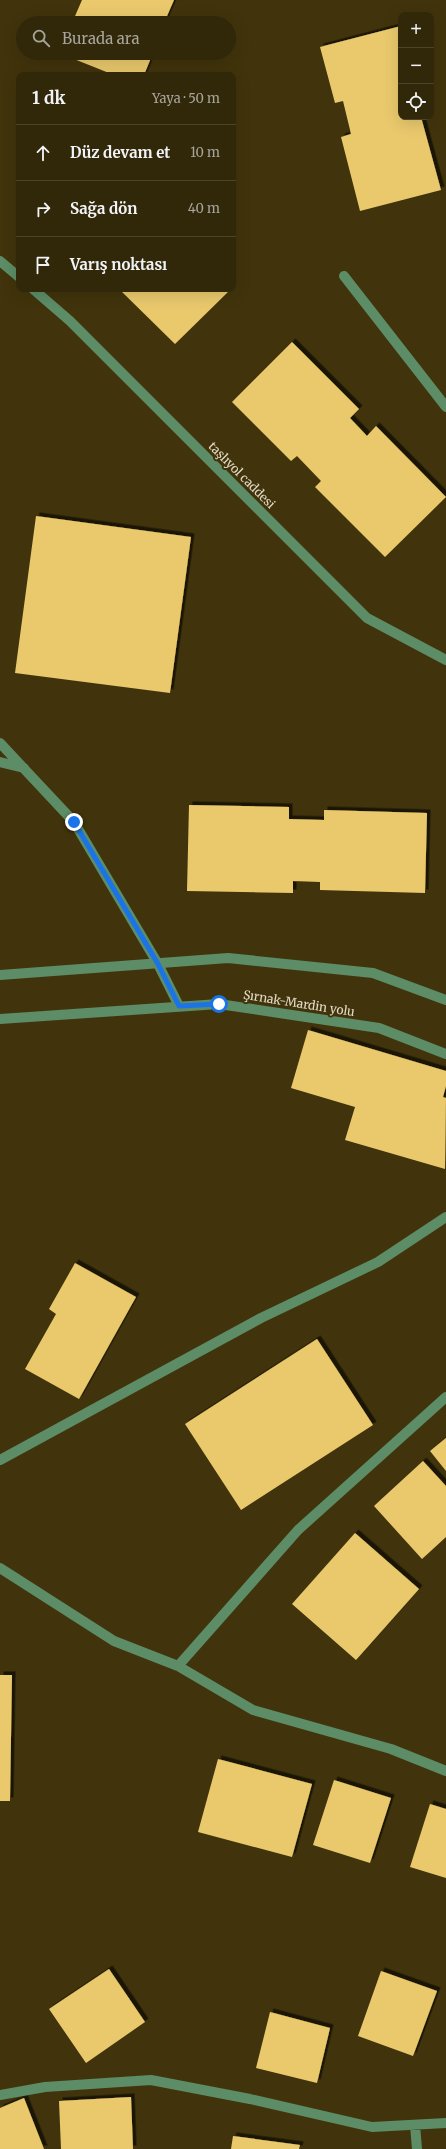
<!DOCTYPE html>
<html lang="tr">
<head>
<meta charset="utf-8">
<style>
  body { margin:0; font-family:Merriweather,serif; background:#392f12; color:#f1f3f6 }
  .controls { position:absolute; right:12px; top:12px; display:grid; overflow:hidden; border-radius:8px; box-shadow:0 4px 16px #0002 }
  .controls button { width:36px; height:36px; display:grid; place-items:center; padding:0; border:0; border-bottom:1px solid #4c442a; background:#312709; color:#f1f3f6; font:20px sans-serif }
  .stop { position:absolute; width:12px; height:12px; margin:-9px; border:3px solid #1a73e8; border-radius:50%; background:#fff }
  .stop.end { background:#1a73e8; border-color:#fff; box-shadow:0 1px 4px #0008 }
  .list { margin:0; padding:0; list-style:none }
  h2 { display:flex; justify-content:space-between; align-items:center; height:52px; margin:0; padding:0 16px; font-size:17px }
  h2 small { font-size:13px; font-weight:400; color:#a8a59c }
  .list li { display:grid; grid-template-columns:26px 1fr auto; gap:12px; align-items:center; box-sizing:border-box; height:56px; padding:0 16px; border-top:1px solid #4c442a }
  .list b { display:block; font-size:15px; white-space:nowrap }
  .list em { font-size:13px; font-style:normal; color:#a8a59c }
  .icon { flex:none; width:22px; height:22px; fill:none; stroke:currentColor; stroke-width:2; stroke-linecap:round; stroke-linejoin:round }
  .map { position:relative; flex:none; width:446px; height:2149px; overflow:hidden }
  .search { position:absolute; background:#312709; box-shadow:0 4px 16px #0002; left:16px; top:16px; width:220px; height:44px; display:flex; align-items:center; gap:10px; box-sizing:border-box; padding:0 14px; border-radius:22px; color:#a8a59c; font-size:15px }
  .panel { position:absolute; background:#312709; box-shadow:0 4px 16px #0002; left:16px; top:72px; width:220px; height:220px; border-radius:8px }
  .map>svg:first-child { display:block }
  .building { fill:#eac96d; filter:url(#shadow) }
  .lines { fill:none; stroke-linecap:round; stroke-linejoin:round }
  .minor { stroke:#5c8d66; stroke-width:10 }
  .route { stroke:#1a73e8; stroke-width:5 }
  .labels { text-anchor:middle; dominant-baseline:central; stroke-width:4; stroke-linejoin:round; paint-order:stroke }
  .street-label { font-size:12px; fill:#e2dac5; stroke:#41340c }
</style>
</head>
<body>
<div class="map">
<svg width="446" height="2149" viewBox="0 0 446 2149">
  <defs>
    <filter id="shadow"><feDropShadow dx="3.5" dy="-3.5" stdDeviation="0" flood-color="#0009"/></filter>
  </defs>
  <rect width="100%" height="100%" fill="#41340c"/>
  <path class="building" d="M82,0H174L164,23H72Z
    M401,26V117H421L441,190L360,211L341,137L351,134L343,101L335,103L320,47Z
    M59,53H153L144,75H114Z
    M119,289H231L175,344Z
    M292,342L359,409L350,418L367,436L376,426L446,497L385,557L315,487L321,481L297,456L291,461L232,402Z
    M36,516L191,537L170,693L15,673Z
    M189,805L289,807V819L324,820V810L427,813L425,893L320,890V882L293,881V893L187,891Z
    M308,1030L446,1071V1086L443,1097L446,1098L445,1169L345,1140L355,1107L291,1088Z
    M75,1263L136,1297L79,1399L25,1369L56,1314L49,1309Z
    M317,1339L373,1425L241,1510L185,1424Z
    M446,1438V1471L430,1451Z
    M423,1461L446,1486V1537L422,1559L374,1506Z
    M355,1533L419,1589L356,1660L292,1604Z
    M0,1675H12L10,1801H0Z
    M218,1759L312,1784L292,1857L198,1832Z
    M334,1780L391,1798L370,1863L313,1845Z
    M430,1804L446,1809V1878L410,1867Z
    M109,1969L145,2022L86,2063L49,2009Z
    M381,1971L437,1991L413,2056L358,2036Z
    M270,2012L330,2028L317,2083L256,2068Z
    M131,2097L133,2149H61L59,2101Z
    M24,2098L44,2149H0V2108Z
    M233,2136L300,2145L299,2149H231Z"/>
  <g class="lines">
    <path class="minor" d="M0,261L19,277
      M344,276L446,407
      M33,289L70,321L367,618L446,660
      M0,743L74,822L158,964L179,1006
      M0,762L24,768
      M0,975L228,958L373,973L446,1000
      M0,1019L219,1004L379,1028L446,1054
      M0,1460L261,1318L378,1262L446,1217
      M0,1568L114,1641L178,1666L253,1710L391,1749L446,1771
      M178,1666L298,1530L446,1397
      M0,2095L45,2087L151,2080L250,2099L372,2127L446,2123
      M415,2125L417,2149"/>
  </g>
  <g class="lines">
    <path class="route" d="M74,822L158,964L179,1006L219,1004"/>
  </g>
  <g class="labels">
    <g class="street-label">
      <text transform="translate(242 475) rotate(45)">taşlıyol caddesi</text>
      <text transform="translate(299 1003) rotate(9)">Şırnak-Mardin yolu</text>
    </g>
  </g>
</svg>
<div class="controls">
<button>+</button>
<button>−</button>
<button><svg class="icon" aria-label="locate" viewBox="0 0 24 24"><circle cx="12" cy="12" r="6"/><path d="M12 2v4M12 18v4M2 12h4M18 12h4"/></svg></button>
</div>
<div class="stop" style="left:219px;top:1004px"></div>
<div class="stop end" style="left:74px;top:822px"></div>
<div class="search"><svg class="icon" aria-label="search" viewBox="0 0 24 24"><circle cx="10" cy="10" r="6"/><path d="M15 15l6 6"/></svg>Burada ara</div>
<section class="panel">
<h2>1 dk<small>Yaya · 50 m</small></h2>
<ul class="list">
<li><svg class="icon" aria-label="ahead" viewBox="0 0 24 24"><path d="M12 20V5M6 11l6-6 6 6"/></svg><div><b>Düz devam et</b></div><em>10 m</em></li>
<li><svg class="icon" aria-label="right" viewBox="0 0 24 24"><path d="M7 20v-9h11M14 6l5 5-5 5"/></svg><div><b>Sağa dön</b></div><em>40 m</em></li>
<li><svg class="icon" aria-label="arrive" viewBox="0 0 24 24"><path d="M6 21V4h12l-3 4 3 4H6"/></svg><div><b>Varış noktası</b></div></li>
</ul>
</section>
</div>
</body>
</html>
